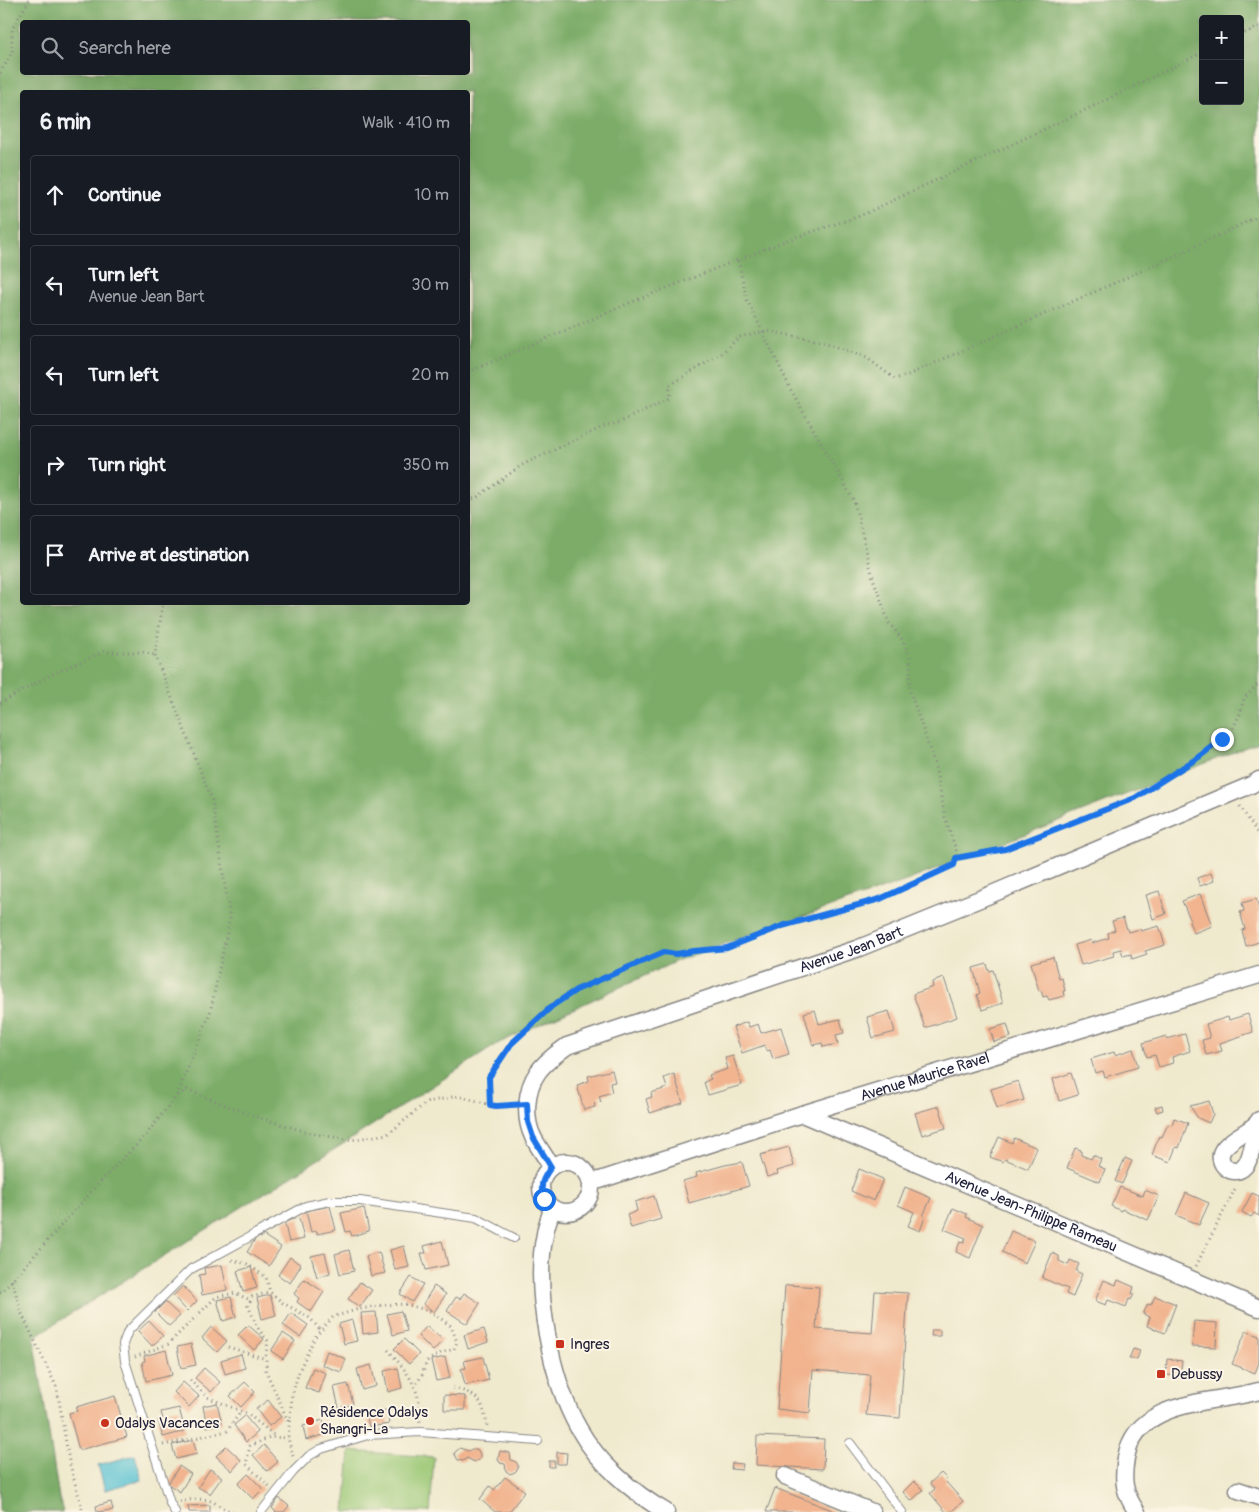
<!DOCTYPE html>
<html lang="en">
<head>
<meta charset="utf-8">
<style>
  body { margin:0; font-family:Pangolin,sans-serif; background:#242831; color:#f1f3f6 }
  .controls { position:absolute; right:15px; top:15px; display:grid; overflow:hidden; border-radius:5px; box-shadow:0 5px 20px #0002 }
  .controls button { width:45px; height:45px; display:grid; place-items:center; padding:0; border:0; border-bottom:1px solid #363941; background:#171b24; color:#f1f3f6; font:25px sans-serif }
  .stop { position:absolute; width:15px; height:15px; margin:-11px; border:4px solid #1a73e8; border-radius:50%; background:#fff }
  .stop.end { background:#1a73e8; border-color:#fff; box-shadow:0 1px 5px #0008 }
  .list { margin:0; padding:0; list-style:none }
  h2 { display:flex; justify-content:space-between; align-items:center; height:65px; margin:0; padding:0 20px; font-size:21px }
  h2 small { font-size:16px; font-weight:400; color:#9ea1a6 }
  .list li { display:grid; grid-template-columns:32px 1fr auto; gap:15px; align-items:center; box-sizing:border-box; height:80px; margin:0 10px 10px; padding:0 10px; border:1px solid #363941; border-radius:5px }
  .list b { display:block; font-size:19px; white-space:nowrap }
  .list p { margin:0; font-size:16px; white-space:nowrap; color:#9ea1a6 }
  .list em { font-size:16px; font-style:normal; color:#9ea1a6 }
  .icon { flex:none; width:28px; height:28px; fill:none; stroke:currentColor; stroke-width:2; stroke-linecap:round; stroke-linejoin:round }
  .map { position:relative; flex:none; width:1259px; height:1512px; overflow:hidden }
  .search { position:absolute; background:#171b24; box-shadow:0 5px 20px #0002; left:20px; top:20px; width:450px; height:55px; display:flex; align-items:center; gap:12px; box-sizing:border-box; padding:0 18px; border-radius:5px; color:#9ea1a6; font-size:19px }
  .panel { position:absolute; background:#171b24; box-shadow:0 5px 20px #0002; left:20px; top:90px; width:450px; height:515px; border-radius:5px }
  .map>svg:first-child { display:block }
  .green { fill:#9bc876; stroke:#5e7558 }
  .forest { fill:#7cac67; stroke:#4f6751; fill-rule:evenodd }
  .water { fill:#57c1d2; stroke:#3c7286 }
  .building { fill:#f1b48f }
  .lines { fill:none; stroke-linecap:round; stroke-linejoin:round }
  .service-casing { stroke:#888684; stroke-width:10 }
  .minor-casing { stroke:#888684; stroke-width:19 }
  .path { stroke:#888684; stroke-width:3; stroke-dasharray:1 4; stroke-linecap:butt }
  .service { stroke:#fff; stroke-width:8 }
  .minor { stroke:#fff; stroke-width:16 }
  .route { stroke:#1a73e8; stroke-width:6 }
  .poi-dot { fill:#c8321e; stroke:#fcf5e5; stroke-width:2 }
  .labels { text-anchor:middle; dominant-baseline:central; stroke-width:4; stroke-linejoin:round; paint-order:stroke }
  .street-label { font-size:15px; fill:#22223b; stroke:#fcf5e5 }
  .poi-label { font-size:15px; fill:#22223b; stroke:#fcf5e5; text-anchor:start }
</style>
</head>
<body>
<div class="map">
<svg width="1259" height="1512" viewBox="0 0 1259 1512">
  <rect width="100%" height="100%" fill="#fcf5e5"/>
  <filter id="ink" filterUnits="userSpaceOnUse"><feTurbulence type="fractalNoise" baseFrequency=".02" numOctaves="2"/><feDisplacementMap in="SourceGraphic" scale="10" xChannelSelector="R" yChannelSelector="G"/><feConvolveMatrix kernelMatrix="1 2 1 2 8 2 1 2 1" color-interpolation-filters="sRGB"/></filter>
  <filter id="wash" filterUnits="userSpaceOnUse"><feTurbulence type="fractalNoise" baseFrequency=".0096" numOctaves="4" result="noise"/><feDisplacementMap in="SourceGraphic" scale="20" xChannelSelector="R" yChannelSelector="G"/><feGaussianBlur stdDeviation="1.12" result="paint"/><feColorMatrix in="noise" values="0 0 0 0 0 0 0 0 0 0 0 0 0 0 0 0 0 1.4 0 .05"/><feComposite in="paint" operator="in"/></filter>
  <g filter="url(#wash)">
    <rect width="100%" height="100%" fill="#efe9cd"/>
    <path class="green" d="M350,1451L434,1457L430,1512H345Z"/>
    <path class="forest" d="M0,0H1259V742L909,880L679,960L499,1043L351,1139L34,1337L59,1498L63,1512H0ZM1203,19H1240V101H1203ZM22,22H468V72H22ZM22,92H468V602H22Z"/>
    <path class="water" d="M135,1455L142,1480L105,1490L98,1465Z"/>
    <g id="blocks">
      <path class="building" d="M1211,873L1214,881L1200,886L1197,878Z
        M1159,891L1166,914L1153,919L1146,895Z
        M1200,894L1212,926L1194,933L1189,922L1191,921L1182,901Z
        M1256,899L1259,909V942L1246,946L1242,930L1245,929L1240,912L1244,911L1242,903Z
        M1123,918L1128,932L1140,929L1141,931L1159,926L1165,945L1145,951L1147,954L1132,959L1131,954L1123,956L1121,949L1113,951L1114,956L1081,965L1075,945L1091,940L1092,943L1109,938L1108,933L1115,930L1112,921Z
        M1053,957L1059,979L1062,978L1065,991H1063L1064,996L1049,1000L1047,996L1043,997L1041,990L1039,991L1031,963Z
        M987,964L989,971L993,970L1003,1003L982,1010L977,995L980,993L973,968Z
        M944,978L957,1017L925,1028L913,994L933,987L932,982Z
        M815,1010L819,1024L840,1019L844,1033L836,1035L838,1044L823,1047L822,1043L813,1045L804,1013Z
        M889,1011L895,1032L873,1038L867,1017Z
        M1248,1014L1253,1032L1220,1043L1222,1051L1206,1055L1202,1040L1210,1038L1206,1024L1228,1017L1229,1020Z
        M747,1022L749,1027L758,1024L761,1033L781,1027L789,1054L773,1059L770,1050L767,1051L765,1045L742,1053L733,1027Z
        M1007,1024L1011,1037L994,1042L990,1029Z
        M1185,1034L1190,1051L1172,1057L1173,1063L1159,1067L1155,1055L1147,1057L1143,1043L1166,1036L1167,1039Z
        M1133,1049L1138,1067L1105,1077L1103,1071L1095,1073L1091,1059L1114,1052L1115,1055Z
        M733,1056L742,1085L708,1095L704,1082L711,1079L709,1075L728,1069L725,1058Z
        M612,1070L615,1082L610,1083L612,1092L599,1096L601,1102L594,1103L595,1107L584,1110L577,1085L589,1081L588,1076Z
        M1071,1073L1078,1095L1059,1101L1053,1079Z
        M674,1074L683,1103L650,1113L646,1099L652,1097L651,1093L667,1088L664,1078Z
        M1018,1081L1024,1100L997,1108L991,1089Z
        M1209,1101L1213,1114L1209,1123L1198,1118L1190,1106Z
        M1162,1105L1163,1110L1157,1112L1155,1107Z
        M939,1106L946,1128L922,1135L915,1113Z
        M1174,1118L1188,1123L1179,1148L1176,1147L1170,1162L1152,1155L1159,1136L1162,1137L1168,1124L1172,1125Z
        M999,1137L1012,1143L1014,1138L1037,1148L1028,1169L1005,1159L1003,1162L990,1157Z
        M789,1147L794,1166L777,1171L778,1174L767,1177L760,1155Z
        M1075,1148L1081,1150V1155L1091,1159L1093,1155L1101,1159L1098,1166L1105,1169L1100,1182L1067,1168Z
        M1125,1158L1132,1161L1122,1184L1115,1181Z
        M742,1162L749,1186L689,1203L683,1181L697,1177L696,1173L725,1165Z
        M859,1169L883,1179L874,1201L851,1191Z
        M905,1187L931,1198L923,1216L925,1217L920,1231L908,1226L914,1212L898,1205Z
        M1120,1187L1143,1196L1145,1190L1159,1196L1148,1220L1122,1209L1121,1211L1111,1206Z
        M1186,1193L1209,1203L1199,1225L1176,1215Z
        M1252,1193L1259,1196V1216L1254,1213L1251,1217L1242,1212Z
        M654,1196L661,1219L631,1228L627,1215L637,1211L635,1202Z
        M330,1206L336,1230L317,1234V1231L311,1232L306,1211Z
        M364,1208L369,1231L352,1236L350,1231L346,1232L341,1213Z
        M953,1208L967,1214L966,1217L983,1225L970,1258L956,1252L960,1242L964,1243L966,1238L944,1229Z
        M299,1218L304,1239L289,1242L284,1221Z
        M1011,1231L1035,1241L1025,1263L1002,1252Z
        M263,1235L281,1247L269,1266L247,1252L257,1236L261,1238Z
        M442,1241L448,1265L426,1270L421,1253H426L424,1246Z
        M404,1246L409,1267L395,1270L390,1250Z
        M349,1250L354,1271L340,1274L335,1254Z
        M379,1252L385,1273L371,1276L366,1256Z
        M325,1253L330,1273L317,1277L311,1256Z
        M1052,1253L1059,1256V1261L1068,1265L1070,1260L1079,1264L1076,1271L1082,1274L1073,1297L1066,1294L1068,1289L1042,1278Z
        M290,1257L301,1265L290,1283L278,1275Z
        M222,1265L227,1290L202,1295L199,1275L205,1274L204,1268Z
        M251,1267L257,1288L243,1292L237,1271Z
        M411,1277L423,1284L412,1302L400,1294Z
        M304,1279L324,1292L311,1312L297,1302L299,1298L294,1294Z
        M1104,1280L1116,1285L1118,1280L1134,1287L1132,1294H1134L1131,1300L1129,1299L1126,1307L1108,1300L1106,1305L1095,1301Z
        M360,1282L372,1290L360,1307L348,1299Z
        M789,1285L819,1287L816,1329L872,1333L875,1291L908,1293L900,1418L866,1415L870,1375L813,1370L810,1413L777,1409L785,1286Z
        M183,1286L197,1301L187,1311L173,1296Z
        M434,1286L446,1294L434,1312L423,1304Z
        M464,1293L480,1303L467,1324L447,1311L456,1297L460,1299Z
        M270,1295L276,1315L262,1319L257,1298Z
        M1155,1296L1176,1304L1165,1333L1147,1326L1150,1317L1143,1314L1148,1304L1151,1305Z
        M231,1297L236,1317L223,1321L217,1300Z
        M165,1302L180,1316L169,1326L155,1312Z
        M401,1311L407,1331L393,1335L387,1314Z
        M376,1312L378,1332L363,1334L361,1313Z
        M291,1313L308,1325L300,1337L283,1325Z
        M352,1320L357,1341L344,1344L339,1324Z
        M149,1321L163,1336L152,1346L138,1331Z
        M1194,1321L1217,1323L1216,1347L1192,1346Z
        M248,1325L264,1339L254,1350L238,1335Z
        M427,1326L443,1340L433,1351L418,1336Z
        M211,1327L227,1341L217,1352L202,1338Z
        M484,1329L488,1342L468,1349L464,1335Z
        M932,1330H940V1336H931Z
        M1246,1331L1259,1336V1363L1255,1373L1232,1364Z
        M283,1333L295,1341L283,1359L271,1351Z
        M404,1339L419,1354L409,1364L394,1349Z
        M191,1344L196,1365L181,1368L177,1347Z
        M1133,1349L1140,1351L1137,1359H1129Z
        M166,1350L172,1375L146,1381L142,1362L145,1361L144,1356Z
        M327,1351L346,1359L341,1372L322,1365Z
        M241,1354L245,1368L225,1374L221,1360Z
        M445,1357L450,1378L436,1381L431,1360Z
        M483,1357L489,1380L465,1385L461,1369L466,1368L464,1361Z
        M1167,1359L1182,1361L1180,1376L1166,1375Z
        M371,1365L376,1386L362,1390L357,1369Z
        M204,1368L220,1382L211,1392L195,1378Z
        M313,1368L326,1373L319,1393L305,1388Z
        M398,1368L402,1388L388,1392L384,1371Z
        M183,1382L199,1396L189,1407L174,1392Z
        M245,1382L255,1392L241,1407L230,1396Z
        M348,1384L353,1404L339,1408L334,1387Z
        M444,1395L465,1396V1410H444Z
        M115,1396L127,1437L79,1450L69,1413L77,1411L76,1407Z
        M268,1400L281,1417L269,1426L256,1409Z
        M217,1403L222,1423L207,1427L203,1406Z
        M179,1408L185,1431L163,1437L158,1420L163,1419L161,1412Z
        M387,1410L389,1424L369,1427L366,1413Z
        M245,1416L258,1432L246,1442L234,1425Z
        M323,1420L327,1434L306,1440L303,1426Z
        M757,1436L824,1439L823,1469L756,1465Z
        M193,1440L197,1454L176,1459L172,1445Z
        M264,1445L278,1462L267,1471L253,1455Z
        M226,1446L241,1460L232,1471L216,1456Z
        M460,1448L468,1451L472,1449H477L480,1454V1459L474,1462L467,1458L463,1461L458,1460L454,1453Z
        M500,1451L510,1453L511,1460L516,1462L518,1465V1469L515,1472L510,1474L506,1471L505,1464L500,1463L498,1459Z
        M557,1452L567,1453L566,1464H557Z
        M549,1461H555L554,1467H549Z
        M732,1463L743,1464L742,1470L731,1469Z
        M179,1466L191,1474L180,1492L168,1484Z
        M210,1469L222,1477L210,1494L198,1487Z
        M941,1473L947,1479L945,1481L963,1501L951,1512H946L930,1493L935,1489L930,1483Z
        M248,1474L263,1489L253,1499L238,1484Z
        M505,1477L525,1491L509,1512H495L480,1499L490,1486L494,1490Z
        M914,1481L923,1490L911,1501L903,1492Z
        M775,1488L829,1509L836,1512H766Z
        M279,1498L289,1506L284,1512H276L272,1508Z
        M111,1502L113,1510L97,1512L96,1506Z
        M210,1505V1512H189L188,1506Z"/>
    </g>
  </g>
  <g filter="url(#ink)">
    <use href="#blocks" fill-opacity="0" stroke="#888684" stroke-width="1"/>
    <g class="lines">
      <g class="service-casing">
        <path id="service" d="M850,1443L902,1512
          M175,1512L170,1503L125,1361L123,1344L128,1331L191,1269L306,1206L330,1201H360L476,1218L514,1238
          M261,1512L293,1472L309,1456L321,1449L368,1435L420,1432L538,1441"/>
      </g>
      <g class="minor-casing">
        <g id="minor">
          <path id="s1" d="M802,1114L1259,1308"/>
          <path d="M1258,1122C1249,1132 1233,1137 1224,1148C1212,1163 1236,1182 1247,1163C1253,1152 1255,1135 1258,1122L1259,1120"/>
          <circle cx="566" cy="1187" r="25"/>
          <path id="s2" d="M551,1167C546,1157 538,1147 533,1137C524,1118 525,1090 538,1072C545,1062 556,1054 567,1046L859,948L992,894L1251,785L1259,780"/>
          <path id="s3" d="M591,1181L600,1180L802,1114L1259,975"/>
          <path d="M552,1209C550,1217 546,1225 545,1234C533,1290 551,1380 579,1429C598,1463 632,1492 666,1512"/>
          <path d="M785,1476L872,1512"/>
          <path d="M1238,1490L1259,1497"/>
          <path d="M1137,1512C1124,1493 1122,1481 1126,1458C1136,1398 1214,1404 1259,1391"/>
        </g>
      </g>
      <path class="path" d="M1240,35L1259,27
        M0,73L12,53V29L29,0
        M468,372L639,299L793,238L860,216L1100,103L1203,52
        M468,500L476,498L522,465L607,425L618,423L669,398L670,385L721,354L739,337L768,331L824,342L867,358L895,379L908,375L1177,255L1259,216
        M0,703L54,673L103,652H143L155,655
        M1240,806L1259,836
        M956,858L1005,849L1135,798L1197,759L1222,739L1233,728L1240,714L1244,698L1259,683
        M178,1095L187,1090L257,1117L311,1133L350,1140L388,1134L427,1102L458,1096L496,1106L511,1105
        M490,1105L489,1077L511,1044L552,1006L576,989L664,952L676,955L694,951L727,949L783,926L880,899L912,886L936,872L954,865L957,853L945,817L935,765L910,691V657L902,639L889,623L873,578L854,501L791,390L747,300L738,260
        M232,1260L247,1264L266,1277L270,1292
        M1196,1266L1236,1187
        M12,1280L21,1312L57,1388L69,1461L83,1512
        M0,1292H2L98,1184L146,1135L177,1095L210,1013L230,918L212,800L155,655L163,602
        M228,1347L266,1359
        M388,1350C400,1363 415,1381 418,1398C420,1406 419,1415 420,1423
        M135,1357L168,1344L216,1297L235,1293L250,1300
        M190,1380L207,1397L248,1414L276,1437
        M453,1388C478,1394 483,1400 487,1426
        M288,1421L266,1371V1354L268,1341L259,1330L248,1306L252,1297L270,1292L283,1303L310,1318L321,1331
        M163,1445L227,1431L241,1411
        M293,1456L288,1438L292,1396L299,1371L315,1337L333,1317L356,1310L383,1305L404,1304L430,1311L451,1326L457,1342L454,1349L441,1353L427,1361L422,1375L415,1386
        M269,1486L246,1464L250,1446L270,1437L288,1438
        M180,1501C190,1500 204,1497 213,1502C223,1507 223,1510 236,1512"/>
      <use href="#service" class="service"/>
      <use href="#minor" class="minor"/>
    </g>
  </g>
  <g class="lines" filter="url(#ink)">
    <path class="route" d="M544,1199C539,1185 543,1178 551,1167L533,1137L528,1122L527,1104L496,1106L490,1105L489,1077L511,1044L552,1006L576,990L664,952L676,954L694,951L727,948L782,926L880,899L954,865L956,858L1005,849L1135,798L1196,759L1222,739"/>
  </g>
  <g class="poi-dot">
    <rect x="555" y="1339" width="10" height="10" rx="2.5"/>
    <rect x="1156" y="1369" width="10" height="10" rx="2.5"/>
    <circle cx="310" cy="1421" r="5"/>
    <circle cx="105" cy="1423" r="5"/>
  </g>
  <g class="labels">
    <g class="street-label">
      <text stroke="none"><textPath href="#s2" startOffset="442">Avenue Jean Bart</textPath></text>
      <text stroke="none"><textPath href="#s3" startOffset="350">Avenue Maurice Ravel</textPath></text>
      <text stroke="none"><textPath href="#s1" startOffset="249">Avenue Jean-Philippe Rameau</textPath></text>
    </g>
    <g class="poi-label">
      <text x="570" y="1344">Ingres</text>
      <text x="1171" y="1374">Debussy</text>
      <text x="320" y="1412">Résidence Odalys<tspan x="320" dy="17">Shangri-La</tspan></text>
      <text x="115" y="1423">Odalys Vacances</text>
    </g>
  </g>
</svg>
<div class="controls">
<button>+</button>
<button>−</button>
</div>
<div class="stop" style="left:544px;top:1199px"></div>
<div class="stop end" style="left:1222px;top:739px"></div>
<div class="search"><svg class="icon" aria-label="search" viewBox="0 0 24 24"><circle cx="10" cy="10" r="6"/><path d="M15 15l6 6"/></svg>Search here</div>
<section class="panel">
<h2>6 min<small>Walk · 410 m</small></h2>
<ul class="list">
<li><svg class="icon" aria-label="ahead" viewBox="0 0 24 24"><path d="M12 20V5M6 11l6-6 6 6"/></svg><div><b>Continue</b></div><em>10 m</em></li>
<li><svg class="icon" aria-label="left" viewBox="0 0 24 24"><path d="M17 20v-9H6M10 6l-5 5 5 5"/></svg><div><b>Turn left</b><p>Avenue Jean Bart</p></div><em>30 m</em></li>
<li><svg class="icon" aria-label="left" viewBox="0 0 24 24"><path d="M17 20v-9H6M10 6l-5 5 5 5"/></svg><div><b>Turn left</b></div><em>20 m</em></li>
<li><svg class="icon" aria-label="right" viewBox="0 0 24 24"><path d="M7 20v-9h11M14 6l5 5-5 5"/></svg><div><b>Turn right</b></div><em>350 m</em></li>
<li><svg class="icon" aria-label="arrive" viewBox="0 0 24 24"><path d="M6 21V4h12l-3 4 3 4H6"/></svg><div><b>Arrive at destination</b></div></li>
</ul>
</section>
</div>
</body>
</html>
